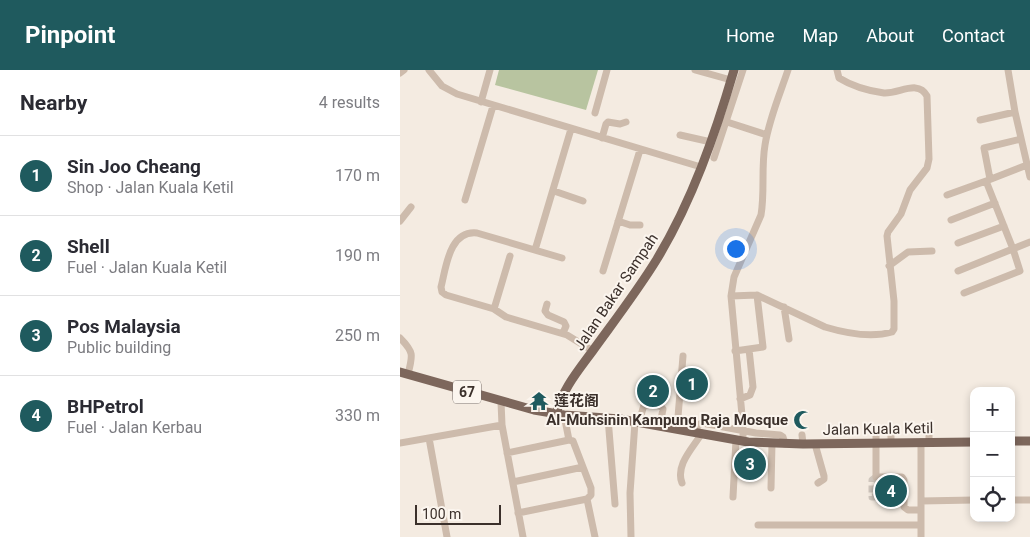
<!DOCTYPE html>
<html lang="en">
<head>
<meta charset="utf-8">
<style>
  body { margin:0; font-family:Roboto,"Noto Sans SC",sans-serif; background:#f7f7f7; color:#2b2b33 }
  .controls { position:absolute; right:15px; bottom:15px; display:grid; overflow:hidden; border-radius:10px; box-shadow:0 2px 8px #0003 }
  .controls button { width:45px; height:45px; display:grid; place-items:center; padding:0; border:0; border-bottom:1px solid #e1e1e2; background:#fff; color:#2b2b33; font:25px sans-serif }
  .scale { position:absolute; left:15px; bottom:12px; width:86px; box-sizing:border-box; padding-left:5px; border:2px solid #3b302b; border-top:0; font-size:14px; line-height:18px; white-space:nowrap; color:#3b302b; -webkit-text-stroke:4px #fbf5ee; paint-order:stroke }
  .you { position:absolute; left:335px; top:178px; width:18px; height:18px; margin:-12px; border:4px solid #fff; border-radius:50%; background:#1a73e8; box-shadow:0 0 0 8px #1a73e833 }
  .badge { display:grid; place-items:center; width:32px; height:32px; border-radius:50%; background:#1f5a5e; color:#fff; font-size:16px; font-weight:700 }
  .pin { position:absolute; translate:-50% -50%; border:2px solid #fff; box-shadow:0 1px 5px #0006 }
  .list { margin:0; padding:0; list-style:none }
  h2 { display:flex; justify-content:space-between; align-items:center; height:65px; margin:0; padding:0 20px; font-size:21px }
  h2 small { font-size:16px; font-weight:400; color:#7c7c81 }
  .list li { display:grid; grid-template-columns:32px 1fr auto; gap:15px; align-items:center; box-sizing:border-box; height:80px; padding:0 20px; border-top:1px solid #e1e1e2 }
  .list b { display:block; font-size:19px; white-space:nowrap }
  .list p { margin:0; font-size:16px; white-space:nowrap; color:#7c7c81 }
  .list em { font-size:16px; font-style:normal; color:#7c7c81 }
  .icon { flex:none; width:28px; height:28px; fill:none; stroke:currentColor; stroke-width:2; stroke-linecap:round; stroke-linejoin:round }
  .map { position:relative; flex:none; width:630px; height:467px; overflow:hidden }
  header { display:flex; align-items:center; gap:30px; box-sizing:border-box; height:70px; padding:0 25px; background:#1f5a5e; color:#fff }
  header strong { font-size:24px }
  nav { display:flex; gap:28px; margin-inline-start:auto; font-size:18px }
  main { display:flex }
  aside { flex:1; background:#fff }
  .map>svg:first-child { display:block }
  .green { fill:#b8c4a0 }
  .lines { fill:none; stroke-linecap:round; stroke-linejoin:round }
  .minor-tunnel { stroke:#cfc6bd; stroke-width:7; stroke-dasharray:7 3.5; stroke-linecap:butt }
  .minor { stroke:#cdbbac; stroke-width:7 }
  .major { stroke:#7d675c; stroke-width:9 }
  .labels { text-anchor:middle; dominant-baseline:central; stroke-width:4; stroke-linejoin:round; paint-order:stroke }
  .shield { fill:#fbf5ee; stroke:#756b66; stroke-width:1 }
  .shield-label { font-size:14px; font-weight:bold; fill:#3b302b }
  .street-label { font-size:15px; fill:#3b302b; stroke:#fbf5ee }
  .poi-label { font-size:15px; font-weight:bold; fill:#3b302b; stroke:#fbf5ee; text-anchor:start }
</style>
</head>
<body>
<header>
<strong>Pinpoint</strong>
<nav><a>Home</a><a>Map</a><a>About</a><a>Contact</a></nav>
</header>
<main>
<aside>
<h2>Nearby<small>4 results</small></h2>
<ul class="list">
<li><span class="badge">1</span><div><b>Sin Joo Cheang</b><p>Shop · Jalan Kuala Ketil</p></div><em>170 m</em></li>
<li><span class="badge">2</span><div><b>Shell</b><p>Fuel · Jalan Kuala Ketil</p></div><em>190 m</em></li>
<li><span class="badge">3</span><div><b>Pos Malaysia</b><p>Public building</p></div><em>250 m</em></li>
<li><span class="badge">4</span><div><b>BHPetrol</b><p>Fuel · Jalan Kerbau</p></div><em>330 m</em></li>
</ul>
</aside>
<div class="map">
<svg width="630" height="467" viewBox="0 0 630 467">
  <rect width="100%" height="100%" fill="#f4ebe1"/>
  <path class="green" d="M99,0H198L186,40L95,15Z"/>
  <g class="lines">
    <path class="minor-tunnel" d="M476,407L472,410V427H503"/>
    <path class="minor" d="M29,0L42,16L57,24L301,97
      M295,0L331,10
      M608,0L615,42L630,107
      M0,3L4,0
      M81,32L90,0
      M195,43L207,0
      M580,50L615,42
      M324,51L367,65
      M280,65L311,72
      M202,68L206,54L208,52L220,54L226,52
      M314,88L343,0
      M590,109L584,78L621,69
      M154,121L183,131
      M547,125L586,111
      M65,130L93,36
      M551,150L595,133
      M0,151L11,137
      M218,151L230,155H240
      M558,173L604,156
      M135,180L171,59
      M110,186L94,239L106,247L167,265L193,281
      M489,196L508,182L532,181
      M203,201L240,80
      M558,201L630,172
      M564,223L620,201L613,179L586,111L627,95
      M331,226L357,225L425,257C445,263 471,268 492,262L494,259V231L487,166L488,162L501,144L510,120L527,98L529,89L527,26C518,9 499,24 484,23C469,21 452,16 439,8L437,0
      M147,234L145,241L148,245L164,252L166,256L163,263
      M384,237L389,269
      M94,239L46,225L42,222L41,217C46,198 49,160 77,163L162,188
      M0,268C14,282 13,285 8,304
      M349,279L363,277L357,225
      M335,281L349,279L353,317L350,325L340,329
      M101,332L102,355L123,467
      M164,345L169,370
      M208,348L215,434
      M239,352L244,335L260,336L263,339L260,355
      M277,359L283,286
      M491,359V373
      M529,360V372
      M296,362L298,355L302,353L356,363L380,365L383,367L385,374
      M476,364V407H502L504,410V437L508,440H521
      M402,365L403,374
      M29,368L47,467
      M343,371V356L331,226L334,207L361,145C365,122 361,98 365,75C369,49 380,24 388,0
      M0,373L102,355
      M415,374L424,406V409L418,413
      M107,383L169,370L173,371L191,418V425L187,429
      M113,412L183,397
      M282,413C275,395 293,378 302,363
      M371,418L372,373
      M333,427L336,370
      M611,430H630
      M521,431L574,430
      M118,443L187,429L195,467
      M358,455H521
      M231,467L230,423L235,352
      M521,467V372"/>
    <path class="major" d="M0,302L134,340L164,345L220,349L348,372L403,374L574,372
      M156,344C163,318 178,301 194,279C215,250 238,220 257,189C292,131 315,65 334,0
      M611,371H630"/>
  </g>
  <defs>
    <g id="temple-bare" transform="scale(1.5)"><path d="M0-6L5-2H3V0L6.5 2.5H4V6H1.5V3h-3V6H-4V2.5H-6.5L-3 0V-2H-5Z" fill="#1f5a5e" stroke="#fbf5ee" stroke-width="2.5" paint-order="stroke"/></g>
    <g id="mosque-bare" transform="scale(1.5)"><path d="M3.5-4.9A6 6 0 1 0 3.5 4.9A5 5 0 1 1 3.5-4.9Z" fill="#1f5a5e" stroke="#fbf5ee" stroke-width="2.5" paint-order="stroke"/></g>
  </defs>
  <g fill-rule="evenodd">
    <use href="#temple-bare" x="139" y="331"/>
    <use href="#mosque-bare" x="403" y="350"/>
  </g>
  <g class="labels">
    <rect class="shield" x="53" y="310.5" width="28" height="23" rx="4"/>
    <g class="shield-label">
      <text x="67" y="322">67</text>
    </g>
    <g class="street-label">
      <text transform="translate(216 222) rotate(-56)">Jalan Bakar Sampah</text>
      <text transform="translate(478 359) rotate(-1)">Jalan Kuala Ketil</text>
    </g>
    <g class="poi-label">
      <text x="154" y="331">莲花阁</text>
      <text x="388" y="350" text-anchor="end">Al-Muhsinin Kampung Raja Mosque</text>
    </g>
  </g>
</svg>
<div class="controls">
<button>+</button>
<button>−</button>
<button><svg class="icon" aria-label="locate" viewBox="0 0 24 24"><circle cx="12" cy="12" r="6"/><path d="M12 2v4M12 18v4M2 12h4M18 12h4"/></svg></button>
</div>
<div class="scale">100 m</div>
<div class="you"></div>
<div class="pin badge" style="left:292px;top:314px">1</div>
<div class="pin badge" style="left:253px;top:321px">2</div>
<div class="pin badge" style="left:350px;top:394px">3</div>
<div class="pin badge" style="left:491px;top:421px">4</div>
</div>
</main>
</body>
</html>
